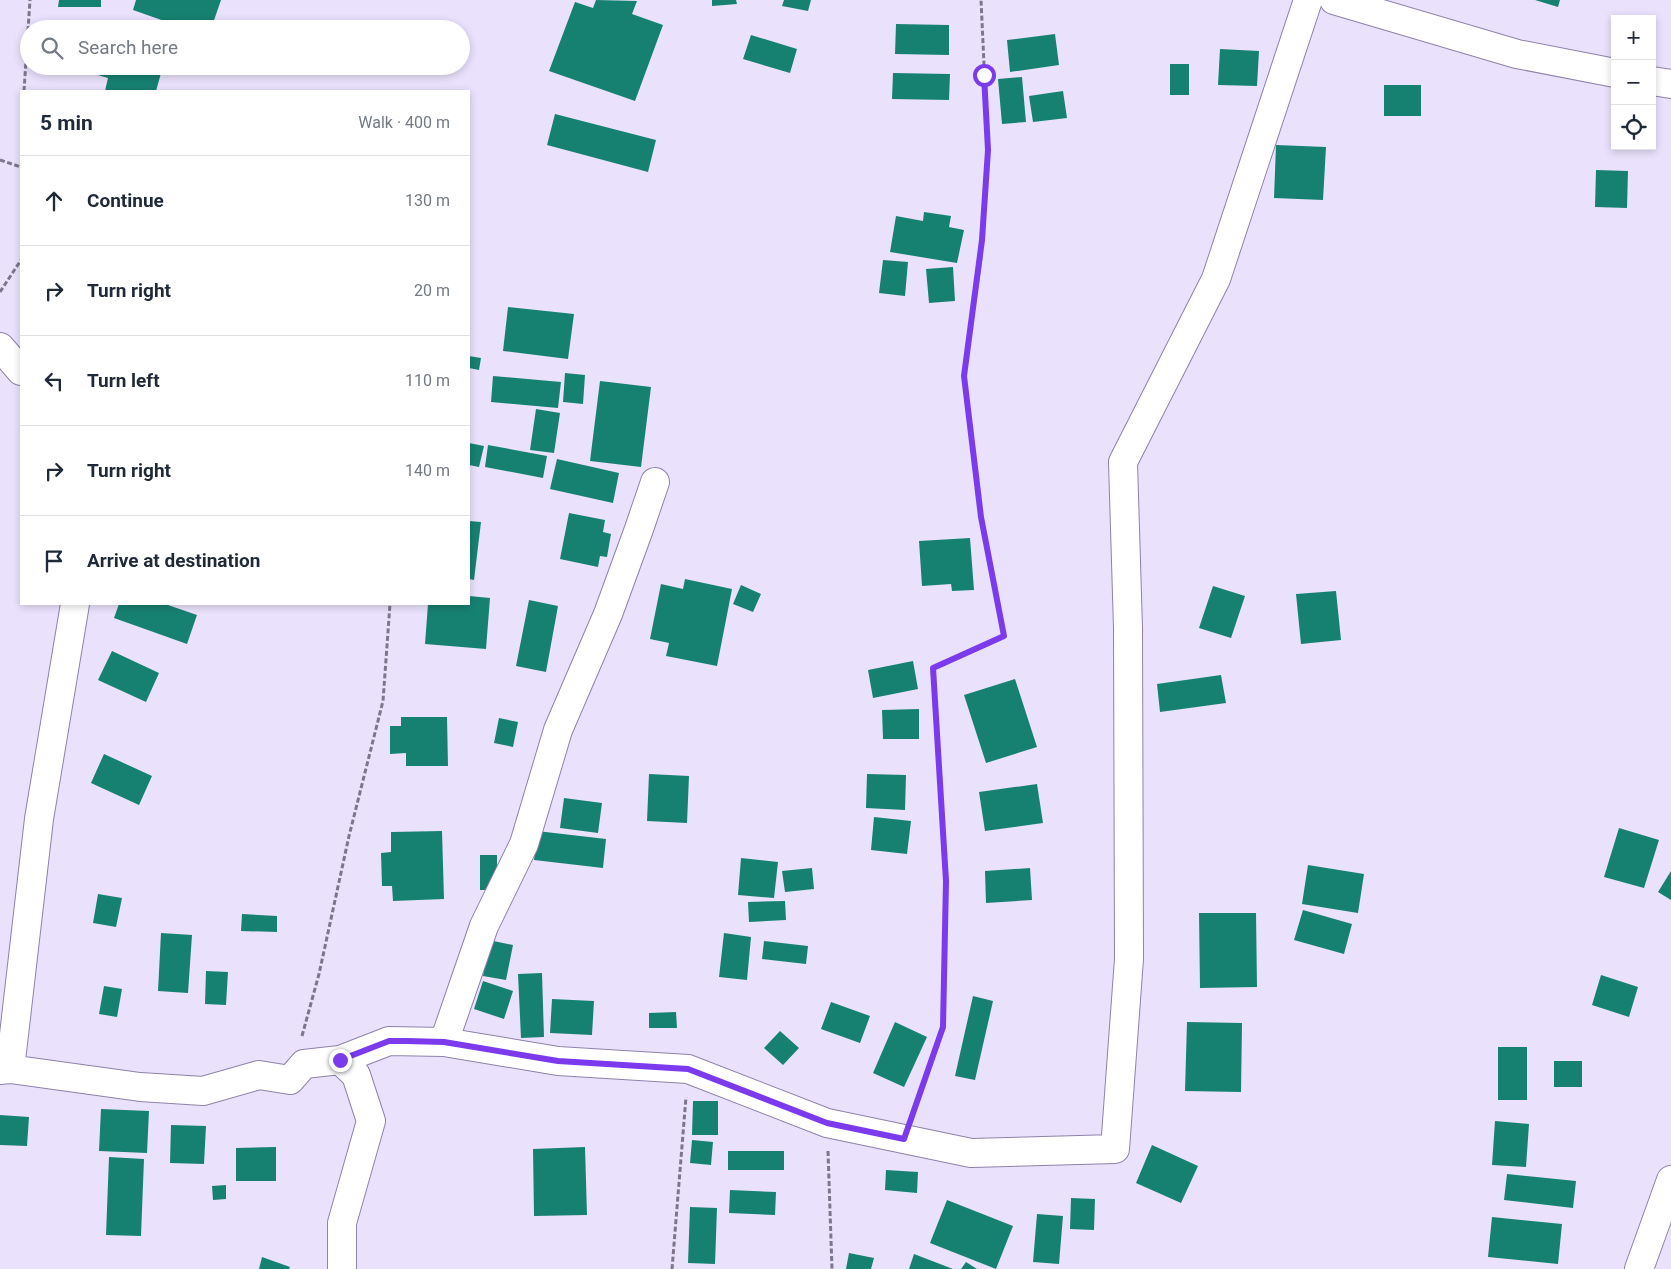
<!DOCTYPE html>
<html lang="en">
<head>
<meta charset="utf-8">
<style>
  body { margin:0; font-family:Roboto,sans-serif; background:#f6f6f7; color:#1f2937 }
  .controls { position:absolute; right:15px; top:15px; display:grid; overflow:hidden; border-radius:0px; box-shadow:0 2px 8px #0003 }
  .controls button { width:45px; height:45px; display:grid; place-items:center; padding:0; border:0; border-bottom:1px solid #e0e1e3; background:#fff; color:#1f2937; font:25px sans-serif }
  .stop { position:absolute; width:15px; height:15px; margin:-11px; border:4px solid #7c3aed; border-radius:50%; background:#fff }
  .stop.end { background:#7c3aed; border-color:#fff; box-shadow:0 1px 5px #0008 }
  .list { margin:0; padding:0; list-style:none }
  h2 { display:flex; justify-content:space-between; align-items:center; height:65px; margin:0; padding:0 20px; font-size:21px }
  h2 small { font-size:16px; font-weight:400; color:#747a83 }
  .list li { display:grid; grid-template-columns:32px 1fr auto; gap:15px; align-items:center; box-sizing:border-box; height:90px; padding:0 20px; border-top:1px solid #e0e1e3 }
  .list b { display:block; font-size:19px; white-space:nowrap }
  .list em { font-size:16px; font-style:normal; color:#747a83 }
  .icon { flex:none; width:28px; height:28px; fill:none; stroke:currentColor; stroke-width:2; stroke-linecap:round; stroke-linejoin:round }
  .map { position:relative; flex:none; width:1671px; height:1269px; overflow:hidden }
  .search { position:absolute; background:#fff; box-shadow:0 2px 8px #0003; left:20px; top:20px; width:450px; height:55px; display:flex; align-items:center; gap:12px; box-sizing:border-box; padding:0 18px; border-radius:28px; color:#747a83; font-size:19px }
  .panel { position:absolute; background:#fff; box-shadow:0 2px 8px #0003; left:20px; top:90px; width:450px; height:515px; border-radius:0px }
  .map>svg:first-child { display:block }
  .building { fill:#178171 }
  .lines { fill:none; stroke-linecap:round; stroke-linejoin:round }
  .minor-casing { stroke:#8f81aa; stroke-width:30 }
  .path { stroke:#7d768b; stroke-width:3; stroke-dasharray:5 2.5; stroke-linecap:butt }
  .minor { stroke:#fff; stroke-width:28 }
  .route { stroke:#7c3aed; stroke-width:6 }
</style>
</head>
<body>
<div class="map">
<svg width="1671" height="1269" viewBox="0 0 1671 1269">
  <rect width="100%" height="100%" fill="#eae2fd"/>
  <path class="building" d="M59,0H101V7H58Z
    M136,0H221L211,29H187L133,10Z
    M596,0L637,1L632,14L663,25L635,101L549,71L575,2L593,8Z
    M712,0H736L737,4L712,6Z
    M784,0H811L808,11L782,6Z
    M1535,0H1560L1558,7Z
    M896,24L949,25V55L895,54Z
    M1055,34L1059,65L1010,72L1007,40Z
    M751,35L797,49L790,73L743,59Z
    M1220,49L1259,51L1257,86L1218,85Z
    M1170,64H1189V95H1170Z
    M93,66H163L156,91H105L108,78L91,73Z
    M893,73L950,74L949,100L892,99Z
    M1022,77L1026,122L1002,124L998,79Z
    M1384,85H1421V116H1384Z
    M1063,91L1067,118L1033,122L1029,96Z
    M555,114L656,140L648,172L547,145Z
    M1276,145L1326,147L1323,200L1274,198Z
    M1596,170L1628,171L1627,208L1595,207Z
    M924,212L951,216L949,227L964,230L957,263L890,252L896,216L923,221Z
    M883,260L908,262L905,296L879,293Z
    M953,267L955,301L929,303L926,269Z
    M508,307L574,314L568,359L503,351Z
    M469,356L481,358L479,370L469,368Z
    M565,373L585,375L583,404L563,402Z
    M493,376L561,382L558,408L491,402Z
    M600,381L651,387L641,467L590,461Z
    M536,409L560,413L554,453L530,450Z
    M469,443L484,446L479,467L469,465Z
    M488,445L547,456L543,478L485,467Z
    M557,459L619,473L613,503L550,489Z
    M569,513L605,520L603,532L611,534L607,557L600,556L598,567L560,559Z
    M469,521L481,522L474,580L469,579Z
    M970,538L974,590L952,591L951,584L922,586L919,541Z
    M685,579L732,589L717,666L666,656L669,643L650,639L661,584L683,589Z
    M741,585L761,594L753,612L733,604Z
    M1213,586L1245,596L1231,638L1199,628Z
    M1336,591L1341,640L1301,644L1296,594Z
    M469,596L490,598L486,649L425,644L428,604H469Z
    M529,600L558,606L546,672L516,666Z
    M119,604H165L197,615L187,644L114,618Z
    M112,651L159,673L146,702L98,680Z
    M913,661L918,689L873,698L868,670Z
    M1221,675L1226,703L1160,712L1157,684Z
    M1015,679L1037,747L986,763L964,695Z
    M919,709V739H883L882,710Z
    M401,717H447L448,766H406V753L390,754V726H401Z
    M499,718L518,722L513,747L494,743Z
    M104,754L152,776L139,805L91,783Z
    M649,774L689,776L687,823L647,821Z
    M867,774L906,775L905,810L866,808Z
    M1037,784L1043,823L985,831L979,792Z
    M564,798L602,803L598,833L560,828Z
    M874,817L911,821L907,854L871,850Z
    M1619,828L1659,840L1644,888L1604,877Z
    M442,831L444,899L393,901L392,886H382L381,853L391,852V832Z
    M537,831L606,839L603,868L534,860Z
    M480,855H497V890H480Z
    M741,858L778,862L774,898L738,895Z
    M1308,865L1364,874L1358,913L1302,904Z
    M812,868L814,889L785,892L782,871Z
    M1030,868L1032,900L986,903L985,871Z
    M1671,871V900L1658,892Z
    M98,894L122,898L116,927L93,923Z
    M785,901L786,920L749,922L748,902Z
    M1303,910L1352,924L1344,954L1294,940Z
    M1199,913H1256L1257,987L1200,988Z
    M242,914L277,916V932L241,931Z
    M161,933L192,935L188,993L158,991Z
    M724,933L751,937L747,980L719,977Z
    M489,940L513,945L506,980L483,976Z
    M764,941L808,946L806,964L762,959Z
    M206,971L228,972L226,1005L205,1004Z
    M542,973L544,1037L521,1038L518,974Z
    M1601,975L1638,987L1629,1017L1592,1005Z
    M483,981L513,991L504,1019L474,1009Z
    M104,986L122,989L117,1017L99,1014Z
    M973,996L993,1001L975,1080L955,1076Z
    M552,999L594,1001L592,1035L550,1033Z
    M831,1002L870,1016L860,1043L821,1029Z
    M676,1012L677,1028H649V1013Z
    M895,1022L927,1037L904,1087L873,1073Z
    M1187,1022L1242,1023L1241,1092L1185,1091Z
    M780,1031L799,1048L783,1065L764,1048Z
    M1498,1047H1527V1100H1498Z
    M1554,1061H1582V1087H1554Z
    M693,1101H718V1135H692Z
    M101,1109L149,1111L147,1153L99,1151Z
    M0,1115L29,1117L27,1146L0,1145Z
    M1495,1121L1529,1124L1526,1167L1492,1165Z
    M171,1125L206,1126L204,1164L170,1163Z
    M692,1140L713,1142L711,1165L690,1163Z
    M1152,1145L1198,1166L1181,1203L1136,1183Z
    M276,1147V1181H236V1148Z
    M585,1147L587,1215L534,1216L533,1149Z
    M728,1151H784V1170H728Z
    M109,1157L144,1159L141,1236L106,1235Z
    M886,1170L918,1172L917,1193L885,1190Z
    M1507,1174L1576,1181L1573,1208L1504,1200Z
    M226,1185V1199L213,1200L212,1186Z
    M730,1190L776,1192L775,1215L729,1213Z
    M1071,1198L1095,1199L1094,1230L1070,1229Z
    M947,1200L1013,1226L996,1269L930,1243Z
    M690,1207L717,1208L715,1264L688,1263Z
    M1037,1214L1063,1216L1059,1264L1033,1262Z
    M1492,1217L1562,1224L1558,1264L1488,1257Z
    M849,1253L874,1258L871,1269H846Z
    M914,1254L953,1269H909Z
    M262,1257L290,1267L289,1269H259Z
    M966,1262L977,1269H961Z"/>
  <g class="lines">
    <g class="minor-casing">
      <path id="minor" d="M1334,0L1517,54L1615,73
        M1652,81L1671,84
        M0,347L21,371
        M444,1042L484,926L524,844L558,730L608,614L639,529L655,482
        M340,1060L389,1041L444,1042L558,1061L688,1069L827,1123L971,1153L1115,1149L1129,959L1128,628L1123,462L1216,279L1308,0
        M10,1069L39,819L75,604
        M0,1070L10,1069L140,1087L203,1091L259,1075L290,1080L304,1064L340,1060L356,1075L371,1121L342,1223V1269
        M1639,1269L1671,1180"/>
    </g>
    <path class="path" d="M24,91L30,0
      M0,160L21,167
      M0,292L21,260
      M302,1036L319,974L349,836L383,701L390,604
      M913,1112L943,1027L945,881L933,668L1004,636L981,517L964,377L981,258L988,150L981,0
      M828,1151L832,1269
      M672,1269L686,1097"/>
    <use href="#minor" class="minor"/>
  </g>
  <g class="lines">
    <path class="route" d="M340,1060L389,1041H407L444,1042L558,1061L688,1069L827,1123L904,1139L943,1027L946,881L933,668L1004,636L981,517L964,376L982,240L988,150L984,75"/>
  </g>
</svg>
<div class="controls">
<button>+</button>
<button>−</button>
<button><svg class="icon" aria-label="locate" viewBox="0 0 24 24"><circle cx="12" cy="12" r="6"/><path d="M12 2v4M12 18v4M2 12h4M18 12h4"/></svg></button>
</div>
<div class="stop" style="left:984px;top:75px"></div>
<div class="stop end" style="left:340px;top:1060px"></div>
<div class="search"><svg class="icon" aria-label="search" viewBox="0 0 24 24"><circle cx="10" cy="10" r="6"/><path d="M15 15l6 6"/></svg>Search here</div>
<section class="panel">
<h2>5 min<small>Walk · 400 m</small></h2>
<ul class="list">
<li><svg class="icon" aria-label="ahead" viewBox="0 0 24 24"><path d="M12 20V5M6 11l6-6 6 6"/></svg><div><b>Continue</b></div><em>130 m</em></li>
<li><svg class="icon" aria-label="right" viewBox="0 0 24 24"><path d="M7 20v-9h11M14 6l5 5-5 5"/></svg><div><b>Turn right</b></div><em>20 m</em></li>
<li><svg class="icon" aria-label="left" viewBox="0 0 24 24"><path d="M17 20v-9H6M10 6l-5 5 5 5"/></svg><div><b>Turn left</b></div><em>110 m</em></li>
<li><svg class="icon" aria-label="right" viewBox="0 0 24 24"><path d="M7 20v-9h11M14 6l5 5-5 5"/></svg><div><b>Turn right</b></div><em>140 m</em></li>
<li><svg class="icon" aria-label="arrive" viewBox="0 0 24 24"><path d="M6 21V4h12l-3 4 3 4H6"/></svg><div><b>Arrive at destination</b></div></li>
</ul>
</section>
</div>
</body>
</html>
